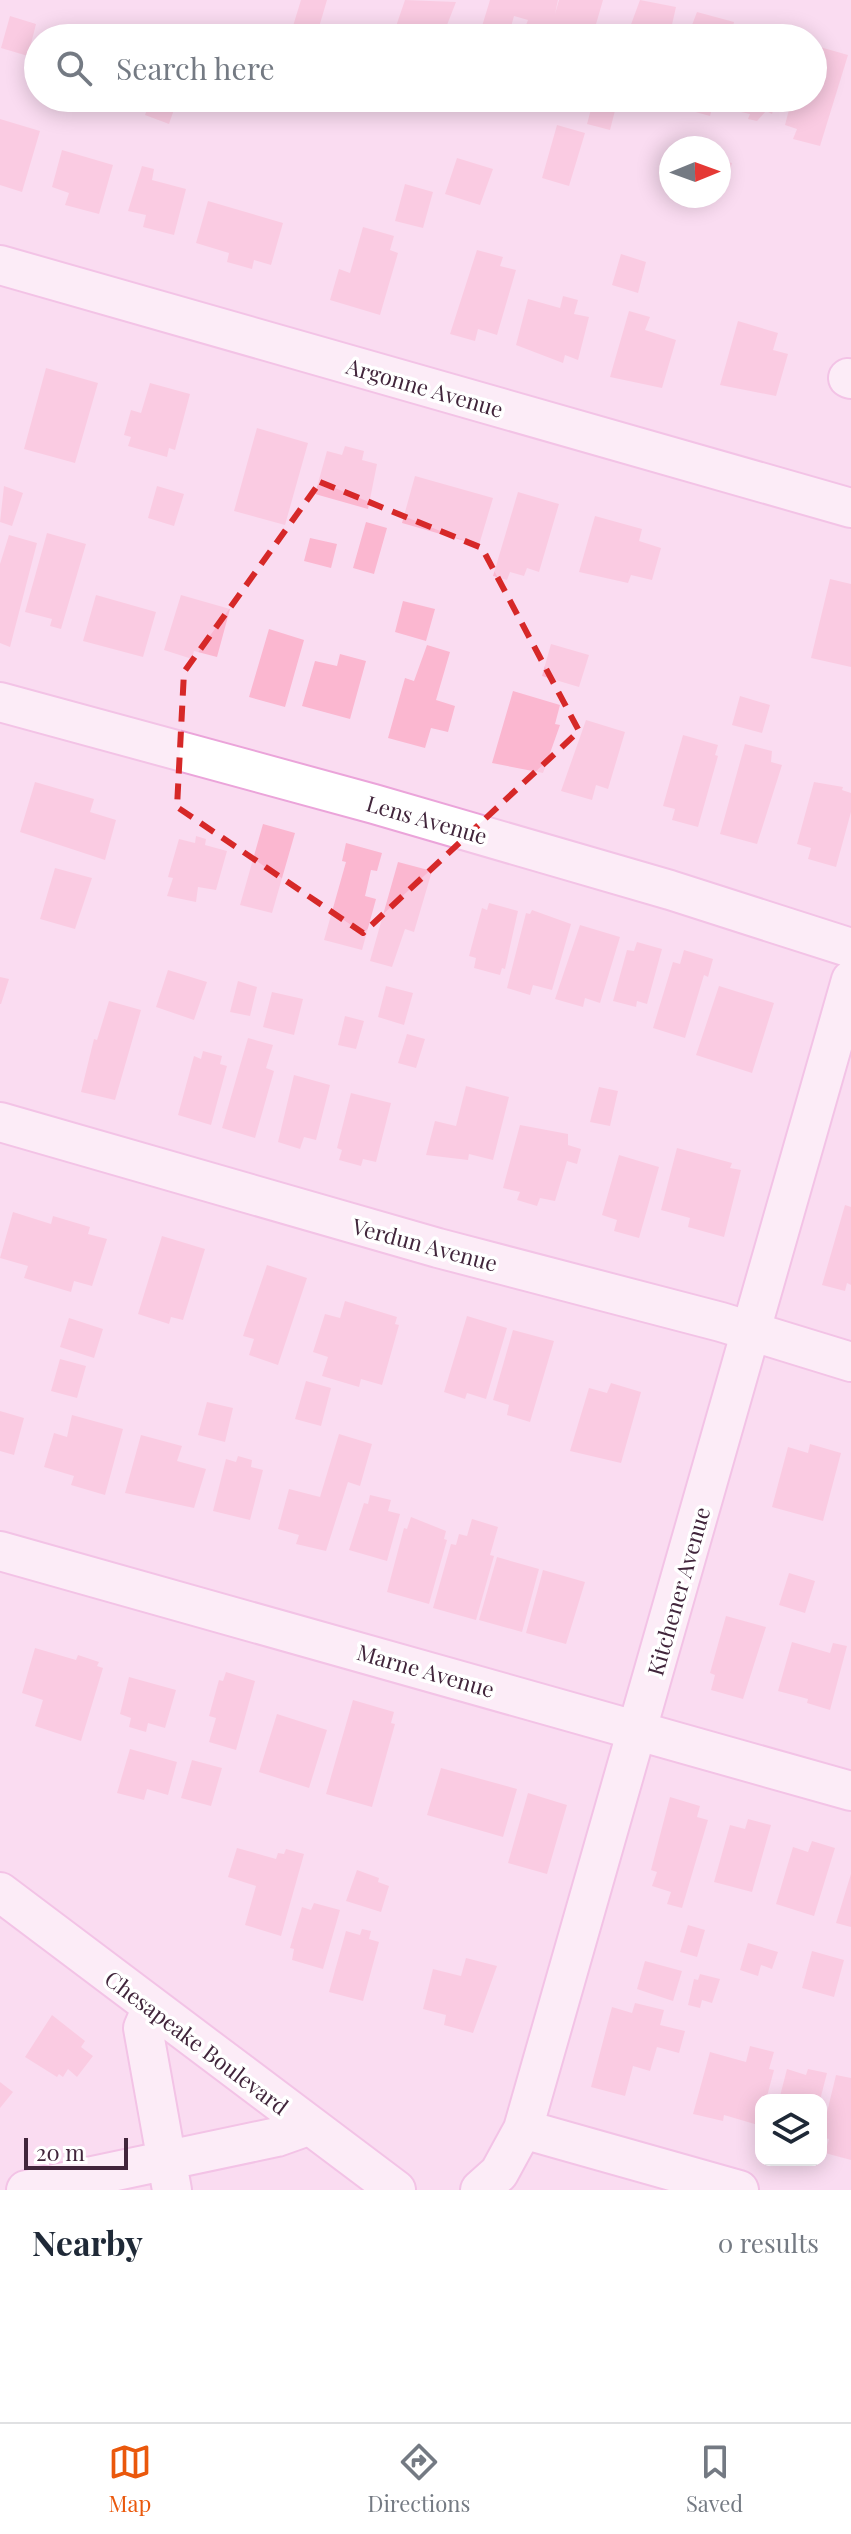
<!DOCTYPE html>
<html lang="en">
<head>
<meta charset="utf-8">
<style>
  body { margin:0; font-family:"Playfair Display",serif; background:#f2f2f3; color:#1f2937 }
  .controls { position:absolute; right:24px; bottom:24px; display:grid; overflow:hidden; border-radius:16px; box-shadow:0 4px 20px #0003 }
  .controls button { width:72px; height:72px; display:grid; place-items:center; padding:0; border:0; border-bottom:2px solid #e0e1e3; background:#fff; color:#1f2937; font:40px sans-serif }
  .compass { position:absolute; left:659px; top:136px; width:72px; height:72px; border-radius:50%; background:#fff; box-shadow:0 4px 20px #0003; rotate:89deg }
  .scale { position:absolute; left:24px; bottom:20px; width:104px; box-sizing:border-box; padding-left:8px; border:4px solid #41253b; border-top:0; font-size:22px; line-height:28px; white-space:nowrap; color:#41253b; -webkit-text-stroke:6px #fff; paint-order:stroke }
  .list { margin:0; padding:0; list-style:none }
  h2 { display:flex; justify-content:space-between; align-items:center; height:104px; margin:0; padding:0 32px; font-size:34px }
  h2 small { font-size:26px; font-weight:400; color:#747a83 }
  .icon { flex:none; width:44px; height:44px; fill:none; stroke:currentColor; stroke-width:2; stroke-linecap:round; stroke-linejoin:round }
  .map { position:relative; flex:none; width:851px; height:2190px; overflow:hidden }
  .search { position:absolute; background:#fff; box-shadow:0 4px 20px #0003; left:24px; right:24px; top:24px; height:88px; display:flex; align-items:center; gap:20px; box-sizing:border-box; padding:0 28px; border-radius:44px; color:#747a83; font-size:30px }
  .sheet { height:232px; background:#fff }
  nav { display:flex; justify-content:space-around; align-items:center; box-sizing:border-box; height:112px; border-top:2px solid #e0e1e3; background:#fff; font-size:22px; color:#747a83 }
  nav a { display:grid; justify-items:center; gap:4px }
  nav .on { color:#ea580c }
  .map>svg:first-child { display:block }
  .building { fill:#fbb7d0 }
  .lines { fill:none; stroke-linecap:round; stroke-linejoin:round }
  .minor-casing { stroke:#eba4da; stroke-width:42 }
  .minor { stroke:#fff; stroke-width:38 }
  .marked { fill:none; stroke:#d62828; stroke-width:6; stroke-dasharray:16 10; stroke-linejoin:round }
  .labels { text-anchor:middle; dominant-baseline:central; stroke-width:7; stroke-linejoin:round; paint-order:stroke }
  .street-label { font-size:22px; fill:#41253b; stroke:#fff }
</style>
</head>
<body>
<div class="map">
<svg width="851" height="2190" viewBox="0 0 851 2190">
  <rect width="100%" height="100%" fill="#fadcf1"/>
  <path class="building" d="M301,0H327L317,34L293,26Z
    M405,0L456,2L447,25L451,27L449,38H392Z
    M490,0H558L555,14L559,0H603L592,38H548L552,26L547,25L545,31L526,25L528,20L514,16L508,38H485L479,36Z
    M640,0L676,7L669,38H626Z
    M697,12L734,22L731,38H687Z
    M10,16L36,24L28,56L1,48Z
    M212,27L230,32L229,38H209Z
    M757,29L785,37V38H755Z
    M813,45L848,55L820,146L793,139L797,129L785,125L792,98H813Z
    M151,98H178L169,124L145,115Z
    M594,98L618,99L610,130L587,124Z
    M668,98H715L710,116L666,104Z
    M732,98H777L772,114L766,111L757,121L748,119L750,114L741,112L743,105L731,101Z
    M0,119L40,131L22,192L0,185Z
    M557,125L585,133L569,186L542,178Z
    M62,150L113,165L99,214L65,205L69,193L52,187Z
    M457,158L493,169L480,205L445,194Z
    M719,159L732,163L723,195L719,194Z
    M142,166L154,169L152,180L186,189L174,235L143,227L146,215L128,211Z
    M405,184L433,192L423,228L395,221Z
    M208,201L283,223L271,265L254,260L252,269L227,262L229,253L196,243Z
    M363,227L394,236L390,250L398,253L380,315L330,300L339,269L350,273Z
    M477,250L503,257L500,266L516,270L497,335L478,329L475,341L450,334Z
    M621,254L646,262L638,293L612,285Z
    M563,296L578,300L574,314L589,317L578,360L565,355L563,363L516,345L528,299L560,308Z
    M629,311L650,317L645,330L676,340L662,388L610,377Z
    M738,321L778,333L773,350L788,354L776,396L720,385Z
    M46,368L98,383L75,463L24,449Z
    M150,383L190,394L175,450L169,448L167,457L128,446L131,437L124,435L131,410L141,413Z
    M257,428L308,443L285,525L234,511Z
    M345,446L364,451L362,460L377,464L368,509L315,494L327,451L342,455Z
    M415,476L493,498L479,545L402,523Z
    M4,486L23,493L12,526L0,522Z
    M157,486L184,494L174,526L148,518Z
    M518,492L559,504L539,572L527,568L524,576L510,572L507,580L493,576Z
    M595,516L642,529L639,541L661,548L652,580L631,575L628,583L579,572Z
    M366,522L387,528L374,574L353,568Z
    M47,533L86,544L61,629L50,626L52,619L25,612Z
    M9,535L37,543L10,647L0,643V564Z
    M310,538L337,544L331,568L304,561Z
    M830,579L851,584V667L811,658Z
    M96,595L156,612L143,657L83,641Z
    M181,595L230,609L217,657L194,651L192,659L164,650Z
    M403,601L435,609L426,641L395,632Z
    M269,629L304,640L285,707L249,697Z
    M551,644L589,655L579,687L542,676Z
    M427,645L450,652L436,700L455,706L448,732L431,728L425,748L388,738L405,678L414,681Z
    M340,654L366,661L350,719L302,706L315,661L337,666Z
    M513,691L560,705L555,724L560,725L543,773L492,763Z
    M740,696L770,705L762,733L732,725Z
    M586,720L625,732L608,789L596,785L592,800L561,791Z
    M683,735L718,745L715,755L718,756L698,827L672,820L675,809L663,806Z
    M745,744L772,751L771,762L782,765L757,844L720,834Z
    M35,782L94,799L90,812L116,820L105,860L20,832Z
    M814,782L843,787L842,790L851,793V812L836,867L808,859L811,848L797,844Z
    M263,824L295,833L272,913L240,905Z
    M196,836L206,839L205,845L227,851L216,890L198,887L196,902L167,896L173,878L168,877L179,839L195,843Z
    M346,843L382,853L377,871L371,870L365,896L376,899L362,950L324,940L346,862L342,861Z
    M398,862L432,871L414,932L405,929L392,967L370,961Z
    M55,868L92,878L75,929L40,919Z
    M489,903L518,911L505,969L502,968L500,975L474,968L476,958L469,956L482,908L487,910Z
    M532,910L571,924L552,990L533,985L530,995L507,988L526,913L530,914Z
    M580,925L620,937L600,1003L585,998L583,1007L555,999Z
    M637,942L662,949L647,1004L637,1001L636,1007L613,1001L627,950L634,951Z
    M684,950L713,959L708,977L704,975L685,1038L653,1028L673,962L680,964Z
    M168,970L207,982L194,1020L156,1007Z
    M0,977L9,979L1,1004H0Z
    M238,981L257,987L250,1016L230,1012Z
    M386,986L413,993L404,1025L378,1017Z
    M719,986L774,1003L752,1073L696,1055Z
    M272,992L303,999L294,1035L263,1027Z
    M109,1001L141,1010L115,1100L81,1092L94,1039L97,1040Z
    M345,1016L364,1021L356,1049L338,1045Z
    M407,1034L425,1039L416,1068L398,1063Z
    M248,1038L273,1045L266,1068L274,1071L255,1138L222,1128Z
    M203,1051L222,1056L220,1064L227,1066L211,1125L178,1115L194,1056L201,1059Z
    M294,1075L330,1085L316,1140L304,1137L300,1149L278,1142Z
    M466,1086L509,1097L493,1160L469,1154L468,1160L426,1155L435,1121L456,1126Z
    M599,1087L618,1091L610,1126L590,1122Z
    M351,1093L391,1103L376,1162L363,1159L361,1166L339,1160L342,1150L337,1148Z
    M520,1125L568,1134V1145L581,1149L577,1164L567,1161L555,1201L540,1198L537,1206L517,1200L520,1192L503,1188Z
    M677,1148L732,1163L730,1168L741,1170L724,1237L688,1227L690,1218L661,1210Z
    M619,1155L659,1167L639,1238L614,1231L617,1220L602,1215Z
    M845,1205L851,1207V1285L847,1283L845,1291L822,1285Z
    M13,1212L51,1224L53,1216L90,1227L88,1234L107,1239L92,1286L74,1281L71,1292L24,1278L28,1266L0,1258Z
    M162,1236L205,1249L183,1320L171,1317L169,1324L138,1314Z
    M267,1265L307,1278L278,1365L249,1355L254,1339L243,1336Z
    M345,1301L397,1317L395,1324L399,1325L382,1385L361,1379L359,1387L322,1376L328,1357L313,1352L325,1314L340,1318Z
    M467,1316L507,1328L486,1399L467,1393L465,1399L444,1392Z
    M69,1318L103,1329L94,1358L60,1347Z
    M513,1330L554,1341L530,1422L507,1415L509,1405L493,1400Z
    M60,1359L86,1366L77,1398L51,1391Z
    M306,1381L331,1388L321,1426L295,1419Z
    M611,1383L641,1392L621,1463L570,1451L589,1388L607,1393Z
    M207,1402L233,1408L225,1442L198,1435Z
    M0,1411L24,1418L14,1455L0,1451Z
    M72,1415L123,1429L105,1495L71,1485L74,1476L44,1467L54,1433L67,1437Z
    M339,1434L372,1444L360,1486L348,1482L326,1551L296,1544L299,1535L278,1529L289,1489L320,1497Z
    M141,1435L182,1446L177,1461L206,1469L194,1508L125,1493Z
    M810,1444L841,1453L823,1521L772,1507L788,1447L808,1453Z
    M238,1456L252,1460L251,1467L263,1470L250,1520L213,1511L226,1459L236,1462Z
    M370,1495L391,1500L388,1511L400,1514L387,1561L349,1550L364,1503L368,1504Z
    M411,1517L446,1531L444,1539L447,1540L429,1604L387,1592L404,1528L407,1529Z
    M472,1519L498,1527L490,1555L494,1556L476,1620L433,1608L451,1544L456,1545L459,1534L467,1536Z
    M497,1557L539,1569L522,1632L479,1620Z
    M543,1570L585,1582L566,1644L526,1633Z
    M789,1573L815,1581L805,1613L779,1605Z
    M726,1616L766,1627L743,1699L711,1690L715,1675L710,1673Z
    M792,1642L830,1653L833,1643L847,1646L830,1710L807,1703L808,1699L778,1691Z
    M35,1648L76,1660L78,1655L99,1662L97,1666L103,1668L81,1741L35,1726L43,1700L22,1693Z
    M226,1672L255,1681L236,1750L209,1742L216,1718L209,1716L219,1680L223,1681Z
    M129,1677L176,1690L165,1728L148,1723L146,1732L129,1727L131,1718L120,1714Z
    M353,1700L394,1712L391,1723L395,1724L372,1807L326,1794Z
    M277,1714L327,1730L309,1788L259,1772Z
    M130,1749L177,1762L168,1795L147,1789L144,1800L117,1793Z
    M192,1760L222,1768L211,1806L181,1798Z
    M441,1768L517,1789L503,1837L427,1815Z
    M528,1793L567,1805L547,1874L508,1863Z
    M670,1797L700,1806L697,1817L708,1820L682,1908L667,1904L671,1892L652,1886L657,1872L651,1870Z
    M748,1819L771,1825L752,1892L714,1882L730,1825L745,1829Z
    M812,1841L835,1848L814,1916L776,1904L793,1847L808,1852Z
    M237,1848L276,1859L278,1853L284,1854L286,1849L304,1854L281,1936L245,1925L256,1886L228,1877Z
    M357,1870L379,1878L378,1882L389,1886L381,1912L346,1901Z
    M851,1874V1927L836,1923Z
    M314,1903L340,1910L323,1969L292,1960L294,1949L290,1948L302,1907L311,1910Z
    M688,1925L705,1930L697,1957L680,1952Z
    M362,1929L371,1931L369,1939L379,1942L363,2001L329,1992L346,1931L360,1935Z
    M748,1943L778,1952L772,1969L761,1965L758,1976L740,1970Z
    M812,1951L844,1960L834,1997L802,1988Z
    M466,1958L497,1966L473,2033L444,2025L446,2015L423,2009L433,1969L461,1976Z
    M645,1961L682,1971L673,2001L637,1989Z
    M700,1974L720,1979L712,2003L702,2000L700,2008L688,2005L694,1979L698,1980Z
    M635,2003L664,2010L660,2025L685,2031L679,2053L657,2047L650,2071L633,2066L625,2096L591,2087L612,2007L632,2013Z
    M52,2015L85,2041L81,2047L93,2056L77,2077L68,2069L63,2077L59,2074L57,2077L25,2057Z
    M750,2046L774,2052L769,2069L774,2070L766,2100H761L758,2125L724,2115L723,2121L693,2114L710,2052L746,2062Z
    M787,2069L806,2075L808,2069L827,2073L820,2100H779Z
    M836,2075L851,2078V2160L825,2153L829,2139L821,2137Z
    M0,2082L13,2092L0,2108Z"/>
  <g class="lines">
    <g class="minor-casing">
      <path id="minor" d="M0,265L851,508
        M848,378L851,379
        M0,702L374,804L670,890L851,948
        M0,1122L438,1248L721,1322L851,1362
        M0,1551L851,1791
        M0,1892L396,2190
        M152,2007L143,2028L172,2190
        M523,2129L739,2190
        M26,2190L277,2137L308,2126
        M480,2190L499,2173L523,2129L851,980"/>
    </g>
    <use href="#minor" class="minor"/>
  </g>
  <path d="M0 0H851V2190H0ZM320,482L482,548L579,731L363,933L177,807L184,672Z" fill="#fadcf1" fill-opacity=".55" fill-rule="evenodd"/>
  <path class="marked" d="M320,482L482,548L579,731L363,933L177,807L184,672Z"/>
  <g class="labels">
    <g class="street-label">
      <text transform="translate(425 387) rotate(16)">Argonne Avenue</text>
      <text transform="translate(427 819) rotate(16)">Lens Avenue</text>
      <text transform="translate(425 1244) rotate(15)">Verdun Avenue</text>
      <text transform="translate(678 1591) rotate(-74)">Kitchener Avenue</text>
      <text transform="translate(426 1670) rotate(16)">Marne Avenue</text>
      <text transform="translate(197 2042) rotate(37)">Chesapeake Boulevard</text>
    </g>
  </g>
</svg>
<div class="controls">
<button><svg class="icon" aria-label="layers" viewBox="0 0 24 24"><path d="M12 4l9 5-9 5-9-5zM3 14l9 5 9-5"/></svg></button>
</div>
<svg class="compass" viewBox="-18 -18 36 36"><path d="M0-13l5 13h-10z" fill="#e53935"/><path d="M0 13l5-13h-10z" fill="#747a83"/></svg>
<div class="scale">20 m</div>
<div class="search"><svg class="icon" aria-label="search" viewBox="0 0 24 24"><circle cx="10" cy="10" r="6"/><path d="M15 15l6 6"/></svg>Search here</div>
</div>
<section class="sheet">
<h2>Nearby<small>0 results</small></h2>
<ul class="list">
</ul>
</section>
<nav>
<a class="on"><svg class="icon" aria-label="map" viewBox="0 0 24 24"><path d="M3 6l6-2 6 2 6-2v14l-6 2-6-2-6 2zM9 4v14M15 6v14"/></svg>Map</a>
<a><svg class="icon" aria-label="directions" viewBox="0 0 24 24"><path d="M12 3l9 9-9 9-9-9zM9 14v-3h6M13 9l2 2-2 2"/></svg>Directions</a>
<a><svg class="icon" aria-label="saved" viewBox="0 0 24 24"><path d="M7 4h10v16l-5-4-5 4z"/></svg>Saved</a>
</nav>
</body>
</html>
